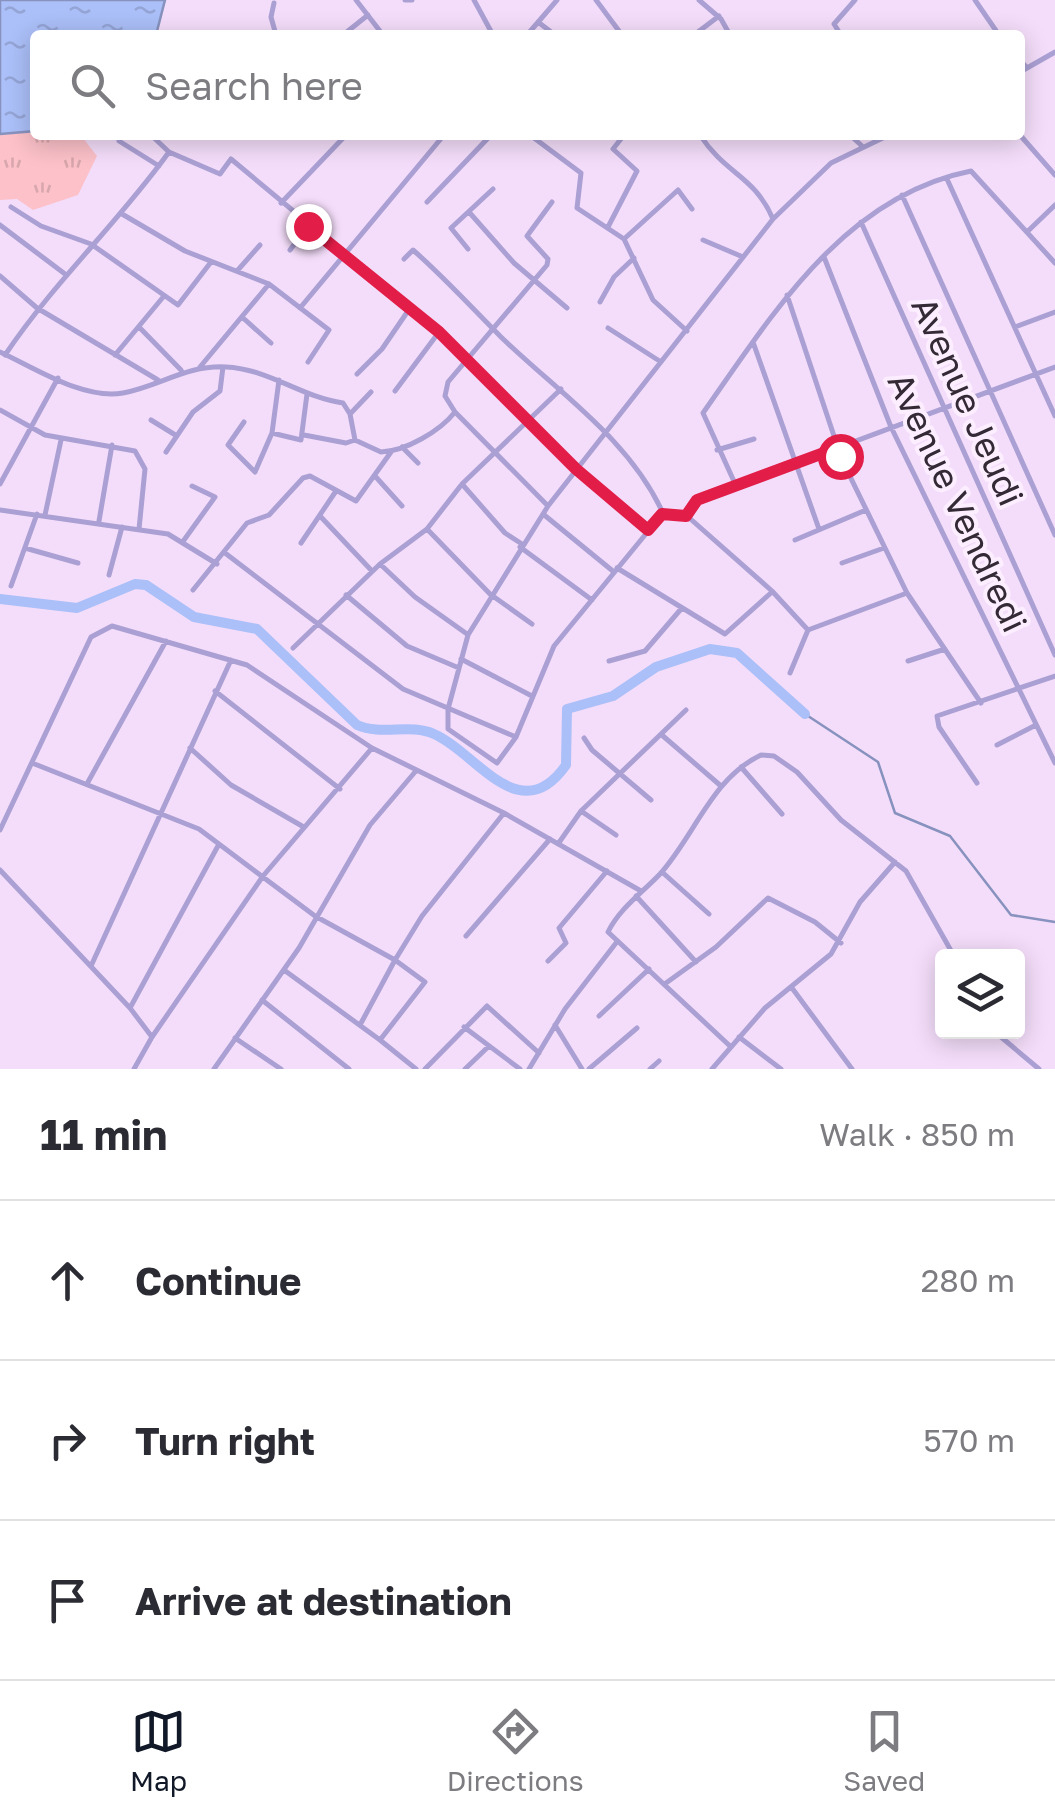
<!DOCTYPE html>
<html lang="en">
<head>
<meta charset="utf-8">
<style>
  body { margin:0; font-family:"Golos Text",sans-serif; background:#f7f7f7; color:#2b2b33 }
  .controls { position:absolute; right:30px; bottom:30px; display:grid; overflow:hidden; border-radius:10px; box-shadow:0 5px 25px #0003 }
  .controls button { width:90px; height:90px; display:grid; place-items:center; padding:0; border:0; border-bottom:2px solid #e1e1e2; background:#fff; color:#2b2b33; font:50px sans-serif }
  .stop { position:absolute; width:30px; height:30px; margin:-22px; border:8px solid #e11d48; border-radius:50%; background:#fff }
  .stop.end { background:#e11d48; border-color:#fff; box-shadow:0 2px 10px #0008 }
  .list { margin:0; padding:0; list-style:none }
  h2 { display:flex; justify-content:space-between; align-items:center; height:130px; margin:0; padding:0 40px; font-size:42px }
  h2 small { font-size:32px; font-weight:400; color:#7c7c81 }
  .list li { display:grid; grid-template-columns:65px 1fr auto; gap:30px; align-items:center; box-sizing:border-box; height:160px; padding:0 40px; border-top:2px solid #e1e1e2 }
  .list b { display:block; font-size:38px; white-space:nowrap }
  .list em { font-size:32px; font-style:normal; color:#7c7c81 }
  .icon { flex:none; width:55px; height:55px; fill:none; stroke:currentColor; stroke-width:2; stroke-linecap:round; stroke-linejoin:round }
  .map { position:relative; flex:none; width:1055px; height:1069px; overflow:hidden }
  .search { position:absolute; background:#fff; box-shadow:0 5px 25px #0003; left:30px; right:30px; top:30px; height:110px; display:flex; align-items:center; gap:25px; box-sizing:border-box; padding:0 35px; border-radius:10px; color:#7c7c81; font-size:38px }
  .sheet { height:610px; background:#fff }
  nav { display:flex; justify-content:space-around; align-items:center; box-sizing:border-box; height:140px; border-top:2px solid #e1e1e2; background:#fff; font-size:28px; color:#7c7c81 }
  nav a { display:grid; justify-items:center; gap:5px }
  nav .on { color:#111827 }
  .map>svg:first-child { display:block }
  .grass { fill:url(#grass-tufts) }
  .water { fill:url(#water-ripples); stroke:#8792be; stroke-width:2.5 }
  .lines { fill:none; stroke-linecap:round; stroke-linejoin:round }
  .stream { stroke:#8792be; stroke-width:2.5 }
  .river { stroke:#abbff8; stroke-width:10 }
  .street { stroke:#aba0d3; stroke-width:5 }
  .route { stroke:#e11d48; stroke-width:12 }
  .labels { text-anchor:middle; dominant-baseline:central; stroke-width:8; stroke-linejoin:round; paint-order:stroke }
  .street-label { font-size:35px; fill:#332a35; stroke:#fceeff }
</style>
</head>
<body>
<div class="map">
<svg width="1055" height="1069" viewBox="0 0 1055 1069">
  <defs>
    <pattern id="grass-tufts" width="24" height="20" patternUnits="userSpaceOnUse" patternTransform="scale(2.5)"><rect width="24" height="20" fill="#fcc1c9"/><path d="M3 7l-1-3M5 7V3M7 7l1-3M15 17l-1-3M17 17v-4M19 17l1-3" fill="none" stroke="#d8a6ad"/></pattern>
    <pattern id="water-ripples" width="26" height="14" patternUnits="userSpaceOnUse" patternTransform="scale(2.5)"><rect width="26" height="14" fill="#abbff8"/><path d="M2 4q2-2 4 0t4 0M15 11q2-2 4 0t4 0" fill="none" stroke="#94a4d5"/></pattern>
  </defs>
  <rect width="100%" height="100%" fill="#f4ddfa"/>
  <path class="grass" d="M0,122L35,126V135L83,138L97,156L78,195L33,210L17,199L0,200Z"/>
  <path class="water" d="M0,0H165L156,35H35V131L0,134Z"/>
  <g class="lines">
    <path class="stream" d="M805,714L878,762L895,813L950,836L1011,915L1055,922"/>
    <path class="river" d="M0,599L77,608L135,584L146,585L194,617L257,629L357,725C382,736 410,723 434,734C476,752 520,831 566,765L567,709L613,696L656,667L710,649L737,653L805,714"/>
    <path class="street" d="M356,0L383,35
      M405,0H412
      M474,0L493,35
      M596,0L622,35
      M699,0L721,19L730,35
      M975,0L999,35
      M274,3L271,17L276,35
      M538,22L555,35
      M343,35L368,15
      M527,35L557,0
      M694,35L719,16
      M841,35L834,24L855,0
      M1020,60L1027,68
      M1020,72L1055,52
      M151,135L169,152
      M530,135L581,173L577,208L624,239L653,300L687,331
      M700,135C726,175 754,175 773,219
      M850,135L862,146
      M1020,135L1055,175
      M119,141L159,166
      M947,179L1055,416
      M902,195L1055,535
      M427,202L491,135
      M281,203L346,135
      M11,207L41,226L91,244L178,305L211,262
      M469,212L514,263L567,308
      M122,214L185,251L269,284L329,330L308,362
      M861,222L1055,655
      M0,225L65,274
      M608,227L637,171L613,149L624,135
      M1028,231L1055,205
      M624,239L678,190L692,209
      M703,240L743,257
      M468,249L451,228L493,189
      M290,250L308,226
      M824,257L891,427L1055,763
      M404,259L413,250C444,277 472,308 501,337C559,393 629,439 663,513
      M237,271L260,245
      M0,276L37,308L158,380
      M787,295L842,460L907,593L981,703
      M600,302L614,277L634,258
      M300,308L444,135
      M242,317L271,343
      M139,327L181,370
      M1015,327L1055,312
      M608,328L661,362
      M753,342L819,529
      M0,352C35,368 83,400 123,393C160,386 186,365 226,367C269,369 301,397 343,403L350,414L355,440L381,452C406,451 440,431 455,412
      M5,355C54,282 118,223 169,152L220,174L231,159L439,332L576,469L648,530
      M115,355L164,296
      M200,367L269,284
      M357,374L382,349L410,308
      M395,391L439,332
      M0,410L45,435L135,451L145,469L139,529
      M350,414L371,392
      M151,420L177,436
      M244,422L228,445L255,472L272,433L279,380
      M272,433L301,440L307,394
      M304,435L346,443L355,440
      M402,447L418,463
      M717,450L754,439
      M166,452L193,412L220,391L223,367
      M375,476L402,506
      M0,484L58,378
      M462,484L505,533L522,544
      M737,488L703,413C772,315 844,196 971,171L1055,263
      M548,506L455,412L445,396L448,382L547,265L548,259L527,236L552,202
      M0,510L168,534L217,564
      M543,514L614,572
      M45,515L61,440
      M686,515L697,500L1055,367
      M320,516L372,571
      M99,521L112,445
      M427,529L490,594L532,624
      M184,540L215,497L192,486
      M795,540L866,510
      M301,543L336,491
      M520,547L592,600
      M25,548L78,563
      M225,553L403,689L516,737L554,646L663,513L686,515L772,591L808,630
      M842,563L884,548
      M380,564L415,597L467,634
      M617,568L725,634L772,592
      M109,575L122,527
      M11,586L37,514
      M193,590L247,523L269,515L303,478L310,476L356,501L391,452
      M346,595L407,646L459,668
      M293,648L380,564L427,529L462,484L561,389
      M461,659L530,695
      M609,661L645,651L681,609
      M908,661L945,649
      M790,673L808,630L907,593
      M215,691L340,789
      M663,736L721,786
      M516,737L497,763L448,729V709L468,635L548,506L773,219L831,163L889,135
      M584,738L592,750L651,800
      M997,745L1036,725
      M190,748L231,785L302,826
      M32,763L199,829L315,916L395,960L360,1025
      M741,767L782,814
      M88,782L166,641
      M977,783L939,727L937,716L1055,676
      M581,811L616,835
      M0,830L91,637L112,626L247,665L372,748L504,813L641,891
      M558,844L581,811L686,710
      M0,870L130,1008L152,1037L134,1069
      M662,872L709,914
      M636,896L696,962
      M466,936L550,839
      M548,961L566,943L559,928L607,871
      M91,966L231,660
      M284,970L380,1040
      M666,983L716,947L768,898L815,922L841,943
      M792,988L852,1069
      M262,1000L349,1069
      M130,1008L219,844
      M599,1016L649,969
      M555,1025L582,1069
      M464,1027L520,1069
      M995,1032L1039,1069
      M152,1037L263,876L372,748
      M739,1037L781,1069
      M235,1038L281,1069
      M731,1047L608,932C620,908 642,893 660,874C695,835 712,778 761,755L774,756L797,772L841,820L906,871L954,956
      M214,1069L299,948L370,825L415,772
      M416,1069L380,1040L425,982L395,960L422,916L504,813
      M425,1069L487,1006L539,1053
      M465,1069L489,1046
      M529,1069L565,1009L616,943
      M589,1069L637,1028
      M650,1069L659,1061
      M712,1069L765,1008L831,954L860,902L895,862"/>
  </g>
  <g class="lines">
    <path class="route" d="M308,226L439,332L576,469L648,530L662,514L686,516L697,500L837,448L840,456"/>
  </g>
  <g class="labels">
    <g class="street-label">
      <text transform="translate(968 401) rotate(66)">Avenue Jeudi</text>
      <text transform="translate(958 502) rotate(65)">Avenue Vendredi</text>
    </g>
  </g>
</svg>
<div class="controls">
<button><svg class="icon" aria-label="layers" viewBox="0 0 24 24"><path d="M12 4l9 5-9 5-9-5zM3 14l9 5 9-5"/></svg></button>
</div>
<div class="stop" style="left:840px;top:456px"></div>
<div class="stop end" style="left:308px;top:226px"></div>
<div class="search"><svg class="icon" aria-label="search" viewBox="0 0 24 24"><circle cx="10" cy="10" r="6"/><path d="M15 15l6 6"/></svg>Search here</div>
</div>
<section class="sheet">
<h2>11 min<small>Walk · 850 m</small></h2>
<ul class="list">
<li><svg class="icon" aria-label="ahead" viewBox="0 0 24 24"><path d="M12 20V5M6 11l6-6 6 6"/></svg><div><b>Continue</b></div><em>280 m</em></li>
<li><svg class="icon" aria-label="right" viewBox="0 0 24 24"><path d="M7 20v-9h11M14 6l5 5-5 5"/></svg><div><b>Turn right</b></div><em>570 m</em></li>
<li><svg class="icon" aria-label="arrive" viewBox="0 0 24 24"><path d="M6 21V4h12l-3 4 3 4H6"/></svg><div><b>Arrive at destination</b></div></li>
</ul>
</section>
<nav>
<a class="on"><svg class="icon" aria-label="map" viewBox="0 0 24 24"><path d="M3 6l6-2 6 2 6-2v14l-6 2-6-2-6 2zM9 4v14M15 6v14"/></svg>Map</a>
<a><svg class="icon" aria-label="directions" viewBox="0 0 24 24"><path d="M12 3l9 9-9 9-9-9zM9 14v-3h6M13 9l2 2-2 2"/></svg>Directions</a>
<a><svg class="icon" aria-label="saved" viewBox="0 0 24 24"><path d="M7 4h10v16l-5-4-5 4z"/></svg>Saved</a>
</nav>
</body>
</html>
